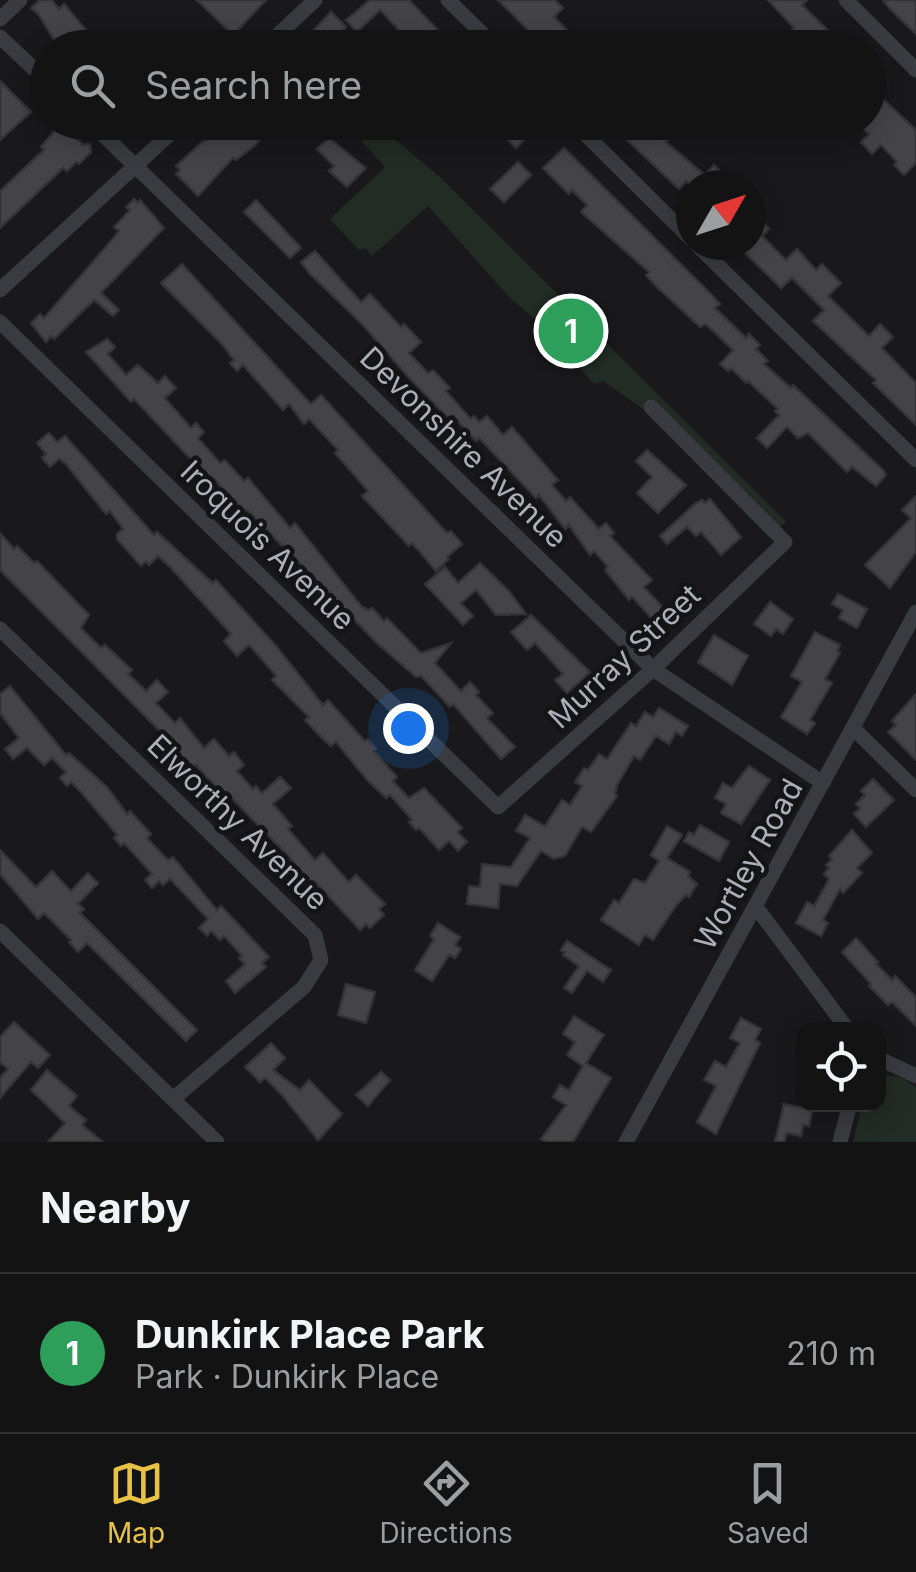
<!DOCTYPE html>
<html lang="en">
<head>
<meta charset="utf-8">
<style>
  body { margin:0; font-family:Inter,sans-serif; background:#202022; color:#f1f3f6 }
  .controls { position:absolute; right:30px; bottom:30px; display:grid; overflow:hidden; border-radius:20px; box-shadow:0 5px 25px #0003 }
  .controls button { width:90px; height:90px; display:grid; place-items:center; padding:0; border:0; border-bottom:2px solid #323234; background:#131314; color:#f1f3f6; font:50px sans-serif }
  .compass { position:absolute; left:676px; top:170px; width:90px; height:90px; border-radius:50%; background:#131314; box-shadow:0 5px 25px #0003; rotate:51deg }
  .you { position:absolute; left:408px; top:728px; width:35px; height:35px; margin:-25px; border:8px solid #fff; border-radius:50%; background:#1a73e8; box-shadow:0 0 0 15px #1a73e833 }
  .badge { display:grid; place-items:center; width:65px; height:65px; border-radius:50%; background:#e8c244; color:#fff; font-size:32px; font-weight:700 }
  .pin { position:absolute; translate:-50% -50%; border:5px solid #fff; box-shadow:0 2px 10px #0006 }
  .list { margin:0; padding:0; list-style:none }
  h2 { display:flex; justify-content:space-between; align-items:center; height:130px; margin:0; padding:0 40px; font-size:42px }
  h2 small { font-size:32px; font-weight:400; color:#9d9ea0 }
  .list li { display:grid; grid-template-columns:65px 1fr auto; gap:30px; align-items:center; box-sizing:border-box; height:160px; padding:0 40px; border-top:2px solid #323234 }
  .list b { display:block; font-size:38px; white-space:nowrap }
  .list p { margin:0; font-size:32px; white-space:nowrap; color:#9d9ea0 }
  .list em { font-size:32px; font-style:normal; color:#9d9ea0 }
  .icon { flex:none; width:55px; height:55px; fill:none; stroke:currentColor; stroke-width:2; stroke-linecap:round; stroke-linejoin:round }
  .map { position:relative; flex:none; width:916px; height:1142px; overflow:hidden }
  .search { position:absolute; background:#131314; box-shadow:0 5px 25px #0003; left:30px; right:30px; top:30px; height:110px; display:flex; align-items:center; gap:25px; box-sizing:border-box; padding:0 35px; border-radius:55px; color:#9d9ea0; font-size:38px }
  .sheet { height:290px; background:#131314 }
  nav { display:flex; justify-content:space-around; align-items:center; box-sizing:border-box; height:140px; border-top:2px solid #323234; background:#131314; font-size:28px; color:#9d9ea0 }
  nav a { display:grid; justify-items:center; gap:5px }
  nav .on { color:#e8c244 }
  .map>svg:first-child { display:block }
  .green { fill:#232b25 }
  .building { fill:#444448; stroke:#343337; stroke-width:2.5 }
  .lines { fill:none; stroke-linecap:round; stroke-linejoin:round }
  .minor { stroke:#3a3b40; stroke-width:15 }
  .labels { text-anchor:middle; dominant-baseline:central; stroke-width:9; stroke-linejoin:round; paint-order:stroke }
  .street-label { font-size:30px; fill:#acafba; stroke:#141416 }
</style>
</head>
<body>
<div class="map">
<svg width="916" height="1142" viewBox="0 0 916 1142">
  <rect width="100%" height="100%" fill="#19191b"/>
  <path class="green" d="M357,123H375L439,176L786,522L769,537L646,411L603,381L594,384L540,323L510,298L428,206L372,256L366,249H358L330,219L385,167L358,137L360,126Z
    M880,1074L900,1077L916,1087V1142H853L862,1105L878,1104Z"/>
  <path class="building" d="M40,0H52L59,9L64,4L101,48H59L39,15L31,8Z
    M197,0H266L233,35Z
    M370,0H409L455,48H420L414,38L406,48H398L389,38L398,29L380,10L357,32L346,20Z
    M498,0H555L563,8L554,17L568,31L552,48H546Z
    M768,0H807L802,5L846,48H774L794,28Z
    M883,0H916V34L889,8Z
    M331,12L346,27L331,42L336,48H313L305,39Z
    M0,81L31,112L0,140Z
    M868,85L916,130V163L904,175L894,165L897,162L881,145L872,154L861,142L869,134L856,122H868Z
    M62,122L83,145L90,144L91,152L79,164L76,162L67,171L63,168L0,228V191L44,150L41,147Z
    M231,122H276L254,146L236,160L233,158L198,196L176,174L180,170L176,166L202,142L221,133Z
    M498,122H542L516,148L505,137L509,133Z
    M643,122H661L656,128L668,141L666,142L705,175L714,165L726,176L718,185H690L686,181L679,189L626,139Z
    M329,138L366,168L347,187L329,171L334,166L317,149Z
    M564,148L710,293L720,304L715,308L746,338L749,334L760,345L756,349L768,361L764,364L791,388L793,385L883,470L886,475L876,486L852,467L847,472L808,433L798,438L787,427L767,448L757,438L779,415L775,411L778,409L748,381L746,383L731,368L728,371L720,364L733,350L706,324L700,327L657,287L646,275L649,272L581,212L587,205L572,190L569,194L543,168Z
    M518,162L531,175L504,202L490,189Z
    M134,199L138,203L140,200L164,228L101,293L119,310L113,316L94,300L54,339L51,336L46,342L31,323L40,314L44,318L111,241L119,231L114,227L130,210L126,207Z
    M256,200L301,248L290,258L244,212Z
    M758,217L769,229L762,236L786,260L797,249L816,270L822,264L841,283L828,296L869,336L880,324L893,337L882,348L916,383V425L873,383L876,380L813,321L824,310L792,278L781,288L737,245H751V224Z
    M315,251L361,302L370,294L401,327L404,324L421,342L409,353L428,373L433,370L450,388L446,391L471,419L474,416L479,422L487,416L503,435L512,427L558,480L552,485L566,501L570,497L599,529L606,523L614,533L610,536L652,580L644,587L669,614L657,624L632,597L629,600L605,570L608,567L594,551L590,555L569,525L565,529L539,495L536,498L479,438L476,441L453,416L449,419L411,380L361,323L309,273L301,262Z
    M182,264L311,404L321,395L447,533L451,531L462,544L447,557L449,559L436,571L412,543L409,546L362,496L368,491L335,453L338,450L309,419L304,424L289,404L283,410L243,365L237,371L230,363L234,360L221,343L161,283Z
    M107,339L115,347L108,354L126,375L138,365L158,383L165,376L176,388L165,398L191,428L196,423L204,432L198,438L220,463L225,460L244,481L248,478L290,528L295,523L362,607L369,610L372,608L384,621L387,618L421,653L451,643L435,663L461,691L470,682L479,692L476,695L493,713L487,718L515,747L501,759L453,704L450,707L421,676L416,677L378,644L249,512L246,510L242,513L216,481L201,470L134,399L131,402L86,352Z
    M49,433L57,442L65,436L154,535L157,532L207,578L213,583L216,580L277,647L323,705L328,700L365,741L368,739L376,749L374,751L397,777L393,781L409,798L424,788L462,828L458,832L467,842L458,851L449,841L439,850L419,828L416,830L409,822L412,820L390,795L386,798L367,780L336,742L331,746L318,734L305,720L309,717L272,680L276,676L273,672L249,645L237,656L224,641L231,634L169,566L158,556L149,565L146,561L141,566L117,539V534L123,529L110,511L106,514L65,463L59,459L50,467L42,458L46,454L37,443Z
    M647,450L686,485L658,513L637,493L652,477L636,461Z
    M916,496V552L890,588L865,565L911,518L902,510Z
    M710,499L741,537L721,555L701,532L696,536L687,527L667,544L660,536L696,503L702,500L705,503Z
    M0,533L14,549L17,546L34,563L37,561L89,615L81,628L101,648L105,645L132,670L128,674L146,691L157,680L168,692L156,703L175,723L180,718L204,748L214,739L229,756L234,752L244,765L237,771L253,789L256,786L262,793L280,777L291,788L273,804L292,826L288,829L315,860L323,853L349,882L356,875L385,904L379,909L384,915L370,928L366,924L360,930L314,881L312,883L299,869L297,871L288,861L291,859L226,792H220L196,765L193,769L163,734L0,570Z
    M480,563L509,591L526,614L496,615L476,590L461,603L473,616L463,625L425,584L445,567L458,583Z
    M838,594L867,609L857,628L839,618L843,610L832,604Z
    M770,602L793,619L783,634L776,629L771,636L754,624Z
    M531,615L590,672L567,693L555,680L563,674L535,643L527,650L511,632Z
    M815,632L840,645L837,651L840,653L825,679L832,683L810,720L815,723L807,734L781,717L802,682L791,676Z
    M714,635L748,656L732,685L698,662Z
    M10,686L66,755L69,753L107,787L127,814L130,811L151,834L147,838L168,860L173,857L217,910L221,906L269,957L262,963L266,967L235,993L226,981L245,964L239,958L242,956L224,936L220,940L211,931L207,936L199,928L208,919L191,901L170,879L163,885L159,881L152,888L145,880L152,874L124,843L121,846L114,838L117,835L81,792L71,782L67,786L60,778L66,772L52,758L44,765L27,748L13,759L5,749L19,738L0,713V694Z
    M916,694V760L888,732L896,725L892,721Z
    M659,708L688,726L682,736L676,732L669,744L656,736L640,760L634,756L617,785L615,794L617,796L591,832L582,827L565,856L554,859L541,851L517,886L500,884L498,908L467,904L469,886L480,887L482,864L511,867L530,838L516,831L525,815L545,826L562,800L570,805L582,786L575,782L584,768L588,770L599,754L607,759L631,723L636,726L645,712L653,717Z
    M749,766L770,780L741,824L721,813L726,804L715,798L723,783L732,788Z
    M873,779L894,800L866,827L854,814L860,808L856,804L865,795L861,791Z
    M700,825L729,842L719,861L684,841L689,832L694,835Z
    M667,826L682,835L667,858L690,872L688,876L697,884L689,897L686,895L675,907L653,940L645,935L639,945L601,920L614,900L619,903L634,879L645,883L659,861L651,855Z
    M852,830L872,853L857,868L862,873L843,893L840,889L823,920L828,923L821,936L796,923L807,902L814,906L829,879L824,874L829,868L826,865L832,859L829,856Z
    M0,850L36,887L52,871L71,891L88,873L98,883L78,904L84,909L80,913L197,1030L186,1041L87,943L78,952L69,942L71,940L44,913L38,919L0,874Z
    M438,923L460,937L455,945L461,949L455,958L449,955L432,981L415,970L434,939L430,936Z
    M856,938L878,962L876,964L892,980L895,976L916,997V1026L892,1002L888,1005L869,986L871,984L842,952Z
    M567,941L611,970L603,982L587,971L572,993L564,988L579,966L563,955L565,952L561,950Z
    M346,984L375,992L366,1023L338,1015Z
    M574,1016L604,1035L586,1063L611,1078L573,1142H547L541,1139L566,1105L553,1097L560,1085L569,1090L583,1066L567,1055L575,1042L563,1034Z
    M741,1018L761,1029L755,1040L760,1043L716,1134L697,1122L716,1086L704,1080L715,1061L726,1067L740,1043L730,1038Z
    M14,1022L50,1055L38,1068L31,1062L0,1098V1078L8,1069L0,1062V1037Z
    M271,1043L285,1058L273,1070L300,1090L309,1080L342,1114L318,1140L282,1095L265,1078L260,1082L245,1067Z
    M47,1070L77,1096L69,1106L86,1120L82,1125L103,1142H48L65,1123L31,1090Z
    M381,1072L390,1080L368,1106L356,1095Z
    M784,1104L812,1110L809,1126L803,1125L801,1136L787,1133L784,1142H775Z"/>
  <g class="lines">
    <path class="minor" d="M448,0L497,48
      M846,0L916,70
      M0,19L20,0
      M0,37L48,82
      M264,48L315,0
      M90,122L653,669L823,783
      M573,122L691,239
      M697,245L916,460
      M0,290L183,122
      M0,322L498,807L653,669L785,542L651,407
      M0,629L315,935L321,960L304,987L173,1099
      M853,728L916,790
      M756,907L848,1030
      M0,931L217,1142
      M878,1058L916,1076
      M626,1142L916,612
      M840,1142L850,1104"/>
  </g>
  <g class="labels">
    <g class="street-label">
      <text transform="translate(464 447) rotate(44)">Devonshire Avenue</text>
      <text transform="translate(268 545) rotate(44)">Iroquois Avenue</text>
      <text transform="translate(624 656) rotate(-43)">Murray Street</text>
      <text transform="translate(238 822) rotate(44)">Elworthy Avenue</text>
      <text transform="translate(748 864) rotate(-61)">Wortley Road</text>
    </g>
  </g>
</svg>
<div class="controls">
<button><svg class="icon" aria-label="locate" viewBox="0 0 24 24"><circle cx="12" cy="12" r="6"/><path d="M12 2v4M12 18v4M2 12h4M18 12h4"/></svg></button>
</div>
<svg class="compass" viewBox="-18 -18 36 36"><path d="M0-13l5 13h-10z" fill="#e53935"/><path d="M0 13l5-13h-10z" fill="#9d9ea0"/></svg>
<div class="you"></div>
<div class="pin badge" style="left:571px;top:331px;background:#2e9e5b">1</div>
<div class="search"><svg class="icon" aria-label="search" viewBox="0 0 24 24"><circle cx="10" cy="10" r="6"/><path d="M15 15l6 6"/></svg>Search here</div>
</div>
<section class="sheet">
<h2>Nearby<small></small></h2>
<ul class="list">
<li><span class="badge" style="background:#2e9e5b">1</span><div><b>Dunkirk Place Park</b><p>Park · Dunkirk Place</p></div><em>210 m</em></li>
</ul>
</section>
<nav>
<a class="on"><svg class="icon" aria-label="map" viewBox="0 0 24 24"><path d="M3 6l6-2 6 2 6-2v14l-6 2-6-2-6 2zM9 4v14M15 6v14"/></svg>Map</a>
<a><svg class="icon" aria-label="directions" viewBox="0 0 24 24"><path d="M12 3l9 9-9 9-9-9zM9 14v-3h6M13 9l2 2-2 2"/></svg>Directions</a>
<a><svg class="icon" aria-label="saved" viewBox="0 0 24 24"><path d="M7 4h10v16l-5-4-5 4z"/></svg>Saved</a>
</nav>
</body>
</html>
